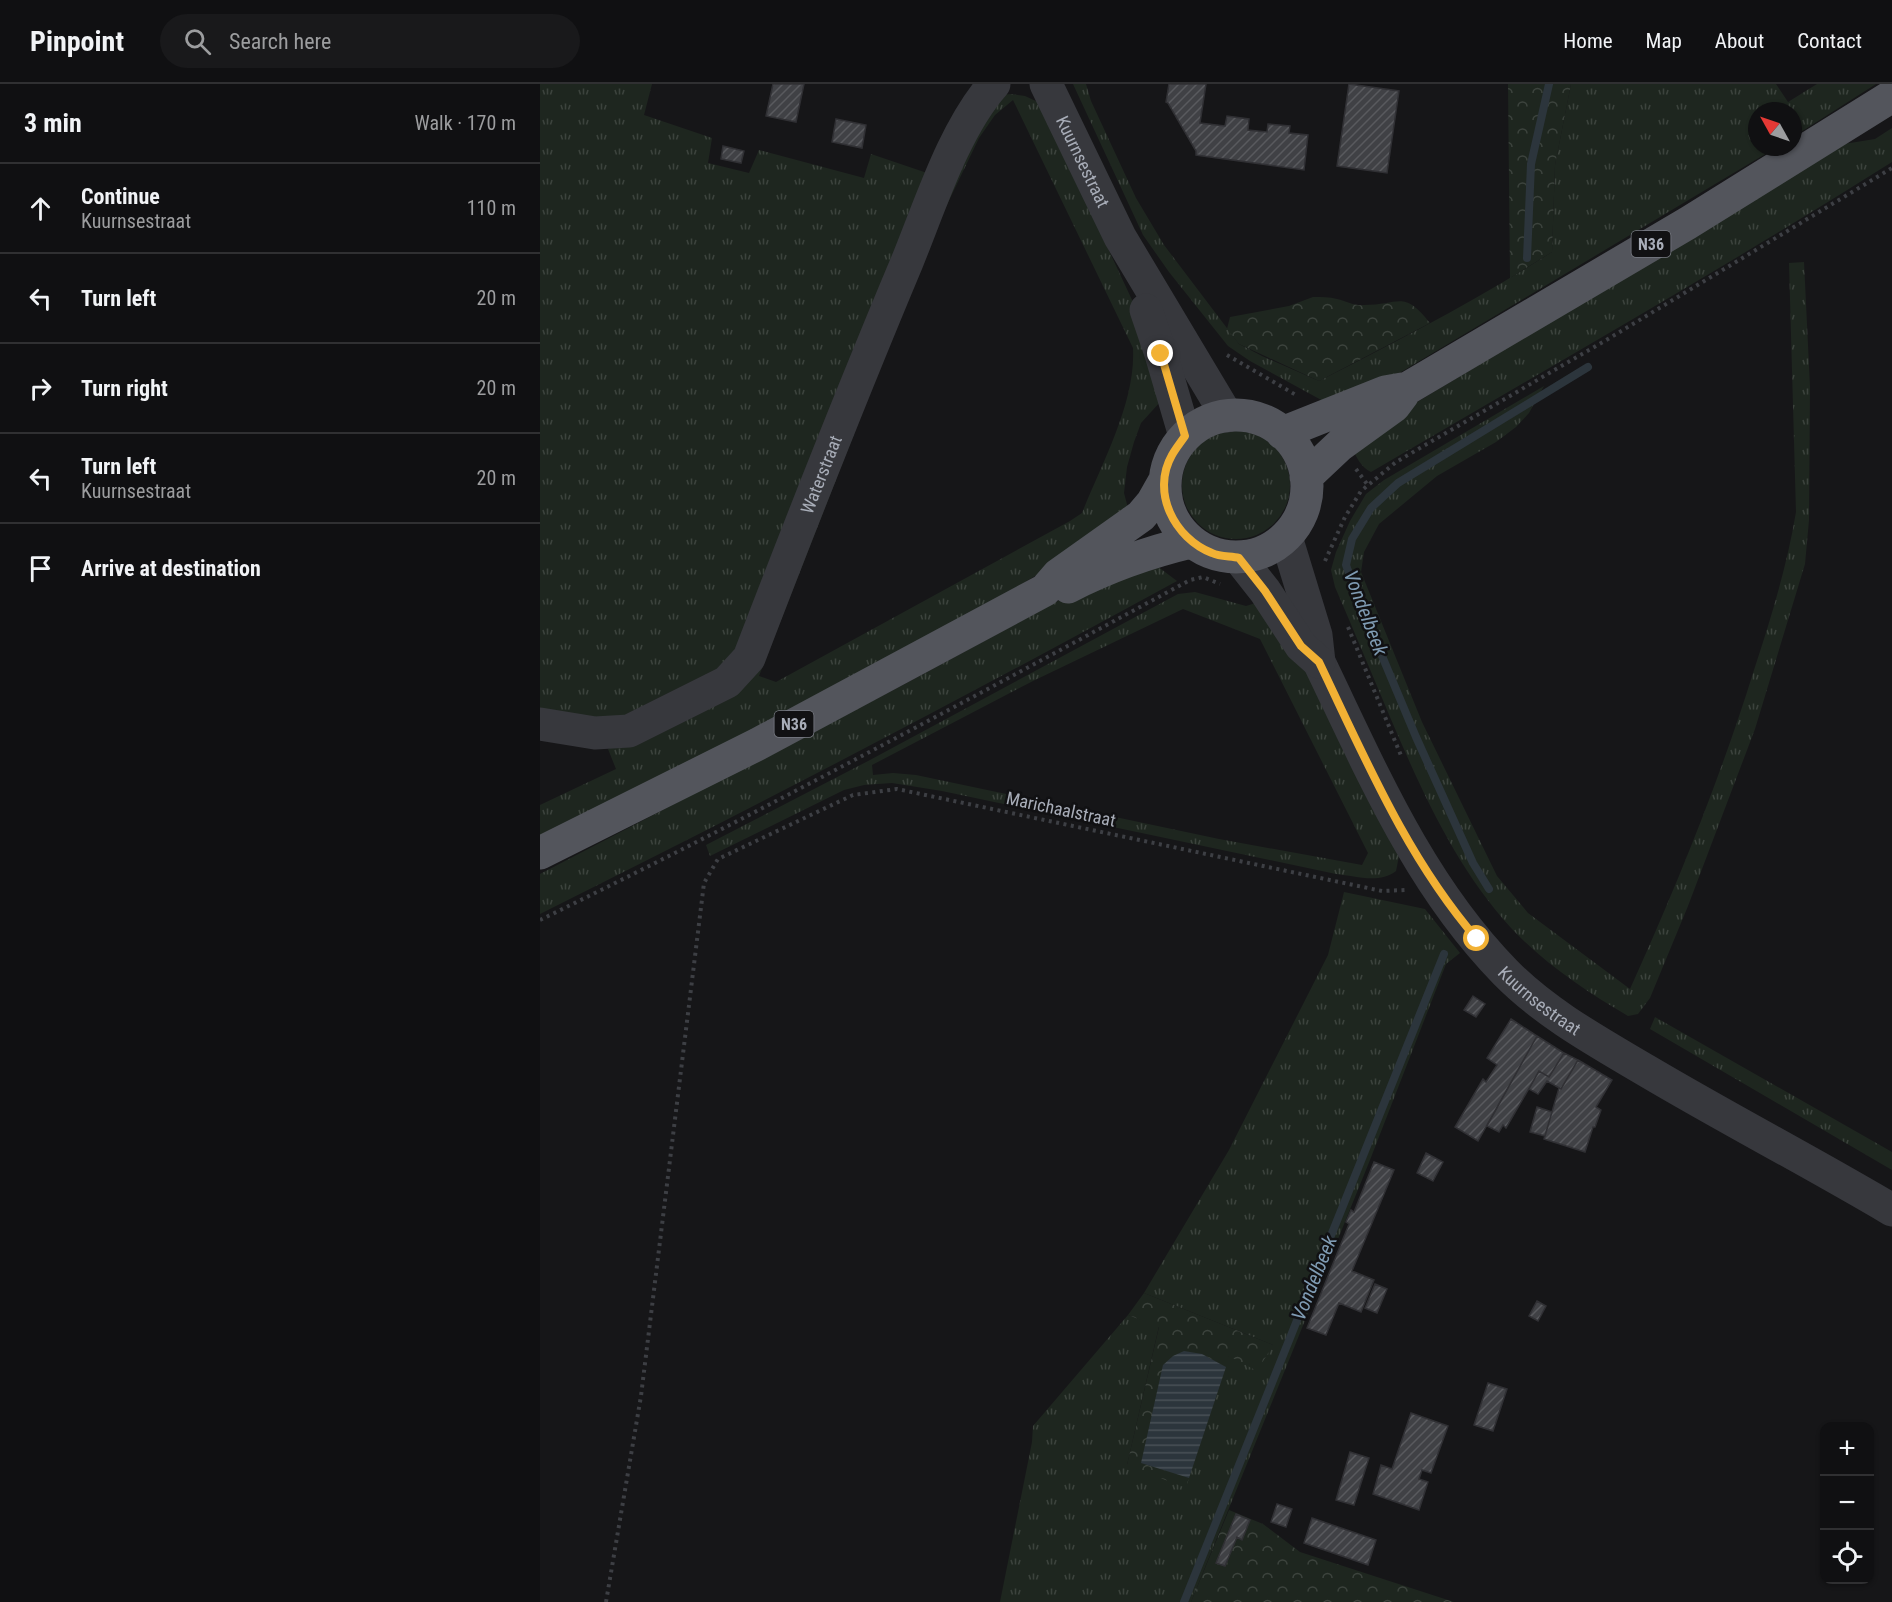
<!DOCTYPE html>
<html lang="en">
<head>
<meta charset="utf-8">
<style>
  body { margin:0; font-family:"Roboto Condensed",sans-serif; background:#19191b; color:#f1f3f6 }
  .controls { position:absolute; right:18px; bottom:18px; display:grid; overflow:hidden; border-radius:12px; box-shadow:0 2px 4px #0004 }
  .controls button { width:54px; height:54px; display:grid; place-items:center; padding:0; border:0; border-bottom:2px solid #303032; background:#101012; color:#f1f3f6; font:30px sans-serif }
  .compass { position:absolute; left:1208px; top:18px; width:54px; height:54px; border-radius:50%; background:#101012; box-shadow:0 2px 4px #0004; rotate:310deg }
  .stop { position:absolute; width:18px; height:18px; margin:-14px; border:4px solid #f2b134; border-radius:50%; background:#fff }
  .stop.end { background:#f2b134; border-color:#fff; box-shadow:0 2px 6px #0008 }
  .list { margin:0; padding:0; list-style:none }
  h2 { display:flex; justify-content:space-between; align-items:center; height:78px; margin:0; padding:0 24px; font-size:26px }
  h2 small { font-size:20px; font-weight:400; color:#9c9d9f }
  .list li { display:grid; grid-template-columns:39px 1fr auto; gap:18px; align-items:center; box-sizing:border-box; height:90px; padding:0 24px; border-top:2px solid #303032 }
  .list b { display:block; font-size:22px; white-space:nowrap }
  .list p { margin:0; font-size:20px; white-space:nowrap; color:#9c9d9f }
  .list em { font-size:20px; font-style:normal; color:#9c9d9f }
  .icon { flex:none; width:33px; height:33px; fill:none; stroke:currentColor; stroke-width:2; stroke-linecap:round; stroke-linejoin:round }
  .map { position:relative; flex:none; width:1352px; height:1518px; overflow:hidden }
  header { display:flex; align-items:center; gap:36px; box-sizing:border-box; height:84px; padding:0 30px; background:#101012; border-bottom:2px solid #303032 }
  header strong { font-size:28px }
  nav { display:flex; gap:33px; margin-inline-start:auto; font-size:21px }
  .search { width:420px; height:54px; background:#19191b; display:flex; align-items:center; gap:15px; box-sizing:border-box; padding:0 21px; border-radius:33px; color:#9c9d9f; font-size:22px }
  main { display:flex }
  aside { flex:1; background:#101012 }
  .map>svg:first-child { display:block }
  .grass { fill:url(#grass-tufts); fill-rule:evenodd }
  .forest { fill:url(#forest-crowns) }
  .water { fill:url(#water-rules) }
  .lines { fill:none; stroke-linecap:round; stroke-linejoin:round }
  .stream { stroke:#2c353c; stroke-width:8 }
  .building { fill:url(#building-hatch); stroke:#303034; stroke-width:1.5 }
  .path { stroke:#3d3f44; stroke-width:4; stroke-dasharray:3 4.5; stroke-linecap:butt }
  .minor { stroke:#37383d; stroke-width:33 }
  .major { stroke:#53555c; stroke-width:33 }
  .route { stroke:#f2b134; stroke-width:8 }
  .labels { text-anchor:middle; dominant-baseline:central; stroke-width:5; stroke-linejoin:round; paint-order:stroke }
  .shield { fill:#111113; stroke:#7b7e86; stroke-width:1.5 }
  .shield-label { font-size:16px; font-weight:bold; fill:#a8adb8 }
  .street-label { font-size:18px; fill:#a8adb8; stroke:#111113 }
  .water-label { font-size:20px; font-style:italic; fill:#7f9bb3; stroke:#111113 }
</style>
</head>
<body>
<header>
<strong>Pinpoint</strong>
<div class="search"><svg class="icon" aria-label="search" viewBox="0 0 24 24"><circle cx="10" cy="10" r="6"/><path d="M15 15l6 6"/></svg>Search here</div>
<nav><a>Home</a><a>Map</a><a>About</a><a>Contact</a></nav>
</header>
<main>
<aside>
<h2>3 min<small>Walk · 170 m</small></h2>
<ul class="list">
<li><svg class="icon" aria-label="ahead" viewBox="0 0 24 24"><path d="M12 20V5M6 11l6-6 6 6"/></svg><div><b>Continue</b><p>Kuurnsestraat</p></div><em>110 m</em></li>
<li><svg class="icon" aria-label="left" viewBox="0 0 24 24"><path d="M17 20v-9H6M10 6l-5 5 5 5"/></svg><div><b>Turn left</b></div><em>20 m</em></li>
<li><svg class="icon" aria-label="right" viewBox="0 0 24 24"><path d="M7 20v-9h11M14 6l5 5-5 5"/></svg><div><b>Turn right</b></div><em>20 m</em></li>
<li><svg class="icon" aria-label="left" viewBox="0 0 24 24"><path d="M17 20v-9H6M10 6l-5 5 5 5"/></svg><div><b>Turn left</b><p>Kuurnsestraat</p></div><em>20 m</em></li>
<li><svg class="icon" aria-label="arrive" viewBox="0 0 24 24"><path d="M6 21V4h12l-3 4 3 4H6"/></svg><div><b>Arrive at destination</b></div></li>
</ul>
</aside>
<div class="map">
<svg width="1352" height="1518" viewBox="0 0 1352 1518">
  <defs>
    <pattern id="grass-tufts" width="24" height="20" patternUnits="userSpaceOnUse" patternTransform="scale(1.5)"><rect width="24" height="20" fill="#1e261f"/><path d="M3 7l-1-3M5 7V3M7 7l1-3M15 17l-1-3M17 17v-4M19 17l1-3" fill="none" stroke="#3c433d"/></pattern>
    <pattern id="forest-crowns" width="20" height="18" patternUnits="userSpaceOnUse" patternTransform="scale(1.5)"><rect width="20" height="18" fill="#1e261f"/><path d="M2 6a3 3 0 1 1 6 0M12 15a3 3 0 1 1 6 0" fill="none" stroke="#3c433d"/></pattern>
    <pattern id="water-rules" width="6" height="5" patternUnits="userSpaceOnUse" patternTransform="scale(1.5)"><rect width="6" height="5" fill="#2c353c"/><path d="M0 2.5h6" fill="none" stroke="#485056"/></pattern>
    <pattern id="building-hatch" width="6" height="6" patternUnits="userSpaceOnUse" patternTransform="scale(1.5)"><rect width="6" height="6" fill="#404145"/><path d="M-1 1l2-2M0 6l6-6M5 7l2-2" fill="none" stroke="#595a5e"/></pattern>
  </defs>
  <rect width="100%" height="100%" fill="#161618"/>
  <path class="grass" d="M0,0H112L104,31L172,54L168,79L209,89L219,66L324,94L331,70L390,90L200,570L158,600L98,631L43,637L0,630Z
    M533,0H546L551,17L596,114L624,161L699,260L722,272L779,297C858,257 937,216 1012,168L1015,81L1031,0H1236L1248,18L1277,0H1336L1253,53V27H1217V63H1237L846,297L785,318L710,277L688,262L629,188L603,151Z
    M471,10L485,12L500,19L607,248L621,317L601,339L594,358L587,383L584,409L589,428L566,449L467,509L231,636L0,752V721L76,685L68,665L161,626L214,590L428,51L462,11ZM473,16L593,264C596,318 562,379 542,429L530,437L236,598L219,592L390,156L439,54L455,31Z
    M1352,44V78C1181,186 1005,286 831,388C821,383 816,373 812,363L864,326L1304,60L1335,55Z
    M1264,178L1270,303L1269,436L1265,480L1215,645L1148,822L1110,914L1098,930L1088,932C1047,908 1005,880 972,845C916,784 882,708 850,633C832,590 814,547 795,503L791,486L796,468L810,437L826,410L844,396L1004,302L989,329L976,343L956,358L897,392L839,440L824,468L821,488L882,638L957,792L988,829L1090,905C1137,801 1180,695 1214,586C1231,534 1247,482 1256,428L1249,179Z
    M642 401a54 54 0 1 1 108 0a54 54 0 1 1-108 0Z
    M617,482L637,497C427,612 215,723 0,830V790L363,601L553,498Z
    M655,508L706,522L719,518L757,568L859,772L856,787C839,800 816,792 796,790L402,707L352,699L324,701L304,706L170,772L166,761L330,676L638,510ZM643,525L720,555L828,769L822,781L679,755L376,691L353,689L333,691L332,681L493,597Z
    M804,808L885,825L920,869L906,880L830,1076L651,1518H460L492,1358L493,1342L588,1231L619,1242L587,1381L689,1272L733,1261L604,1209L689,1066L788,871Z
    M1115,933L1352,1068V1086L1110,945Z"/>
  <path class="forest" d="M968,0H1031L1015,81L1012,168L970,194Z
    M773,213C781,213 789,213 797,215C806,217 814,222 824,221C860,221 863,205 890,239L779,297L699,260L687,245L690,233L749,222Z
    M604,1209L733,1261L717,1287L689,1272L686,1283L661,1270L601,1379L649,1394L646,1404L587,1381L619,1243L588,1231Z
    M689,1426L723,1440L760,1468L914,1518H651Z"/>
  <path class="water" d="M644,1267L662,1270L686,1283L649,1394L601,1379L623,1281L633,1272Z"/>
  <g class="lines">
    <path class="stream" d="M987,174L991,80L1009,0
      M949,805L933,779L876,653L819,517L806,481L812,455L831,424L858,399L1048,283
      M644,1518L904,870"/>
  </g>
  <path class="building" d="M233,0H264L256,38L226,32Z
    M629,0H666L660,39L685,42L687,32L709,35L708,46L727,48L728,40L750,42L749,49L768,51L764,86L656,71V67L628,19L626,18Z
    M809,0L859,7L847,89L797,82Z
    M296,35L326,41L322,64L292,58Z
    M183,62L204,67L201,79L181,75Z
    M933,912L945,920L936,933L924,926Z
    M971,935L997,952L938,1057L915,1043L943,995L946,998L957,981L947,974Z
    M997,952L1024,969L1009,993L999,987L966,1044L963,1041L959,1048L947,1042Z
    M1024,969L1038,976L1021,1005L1007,997L998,1010L989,1005L999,987L1009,993Z
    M1038,976L1072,996L1056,1023L1061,1026L1055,1043H1053L1045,1068L1004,1055L1019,1004L1021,1005Z
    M997,1023L1012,1028L1005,1052L990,1048Z
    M886,1069L903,1078L893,1097L877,1089Z
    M834,1078L854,1086L812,1187L834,1196L821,1228L799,1219L786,1251L767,1244L809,1140L806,1138L811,1126L814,1128Z
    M835,1200L847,1205L837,1229L825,1224Z
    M997,1217L1006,1222L998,1237L989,1232Z
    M948,1299L967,1305L953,1347L934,1341Z
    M871,1329L908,1342L891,1389L882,1386L879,1395L888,1398L879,1426L833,1410L841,1381L852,1385Z
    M810,1368L829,1374L814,1421L796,1416Z
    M737,1420L752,1425L746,1443L731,1438Z
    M696,1430L710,1436L702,1456L697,1453L685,1482L676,1479Z
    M772,1434L836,1456L828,1481L764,1459Z"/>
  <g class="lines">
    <path class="path" d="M687,271L756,311
      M816,385L827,400
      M785,477L805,433L821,407L856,378L1068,255L1352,84
      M808,543L862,674
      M0,836C220,729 435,612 650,496L663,493L680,500
      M66,1518L101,1312L164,799L178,775L313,711L357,705L842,807L865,806"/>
    <g class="minor">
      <path id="s1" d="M506,0L580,153L687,332"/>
      <path d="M606,226L621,270L645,352"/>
      <path id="s2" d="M746,453L776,551L779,578C832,688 879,800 965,888C1005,929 1058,958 1107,987C1188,1035 1271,1078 1352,1126"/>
      <path d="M699,474L725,507L761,562L779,578"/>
      <path id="s3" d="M0,640L55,649L89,647L187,598L209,574C260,441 312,309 367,178C390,122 414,45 454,0"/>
    </g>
    <path class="major" d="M625 402a71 71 0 1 1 142 0a71 71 0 1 1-142 0Z
      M742,349L845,308L868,304L1148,139L1352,12
      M766,393L800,361L854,322L863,310
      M528,503C567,483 609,468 651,458
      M0,769L218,660L505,506L518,491L601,432L612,419L625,396"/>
  </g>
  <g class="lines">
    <path class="route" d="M621,270L645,352C641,358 636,364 632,371C611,408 634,454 672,469C680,473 691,472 699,474L725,507L761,562L779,578C825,674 867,774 937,855"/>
  </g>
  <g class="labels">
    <g class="shield">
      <rect x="1091.5" y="147" width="39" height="26" rx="4.5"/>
      <rect x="234.5" y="627" width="39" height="26" rx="4.5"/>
    </g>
    <g class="shield-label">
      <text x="1111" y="160">N36</text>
      <text x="254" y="640">N36</text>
    </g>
    <g class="street-label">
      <text stroke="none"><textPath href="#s1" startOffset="86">Kuurnsestraat</textPath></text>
      <text stroke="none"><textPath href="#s3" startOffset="429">Waterstraat</textPath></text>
      <text transform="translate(521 725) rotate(12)">Marichaalstraat</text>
      <text stroke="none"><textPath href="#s2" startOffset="538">Kuurnsestraat</textPath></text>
    </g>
    <g class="water-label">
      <text transform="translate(826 529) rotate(69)">Vondelbeek</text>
      <text transform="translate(774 1194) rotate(-68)">Vondelbeek</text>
    </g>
  </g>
</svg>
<div class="controls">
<button>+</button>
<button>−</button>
<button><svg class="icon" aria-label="locate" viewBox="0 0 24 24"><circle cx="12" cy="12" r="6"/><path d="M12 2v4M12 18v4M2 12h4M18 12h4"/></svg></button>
</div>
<svg class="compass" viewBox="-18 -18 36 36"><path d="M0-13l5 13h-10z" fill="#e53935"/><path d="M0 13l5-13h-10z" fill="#9c9d9f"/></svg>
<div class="stop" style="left:937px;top:855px"></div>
<div class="stop end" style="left:621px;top:270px"></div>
</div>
</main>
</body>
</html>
